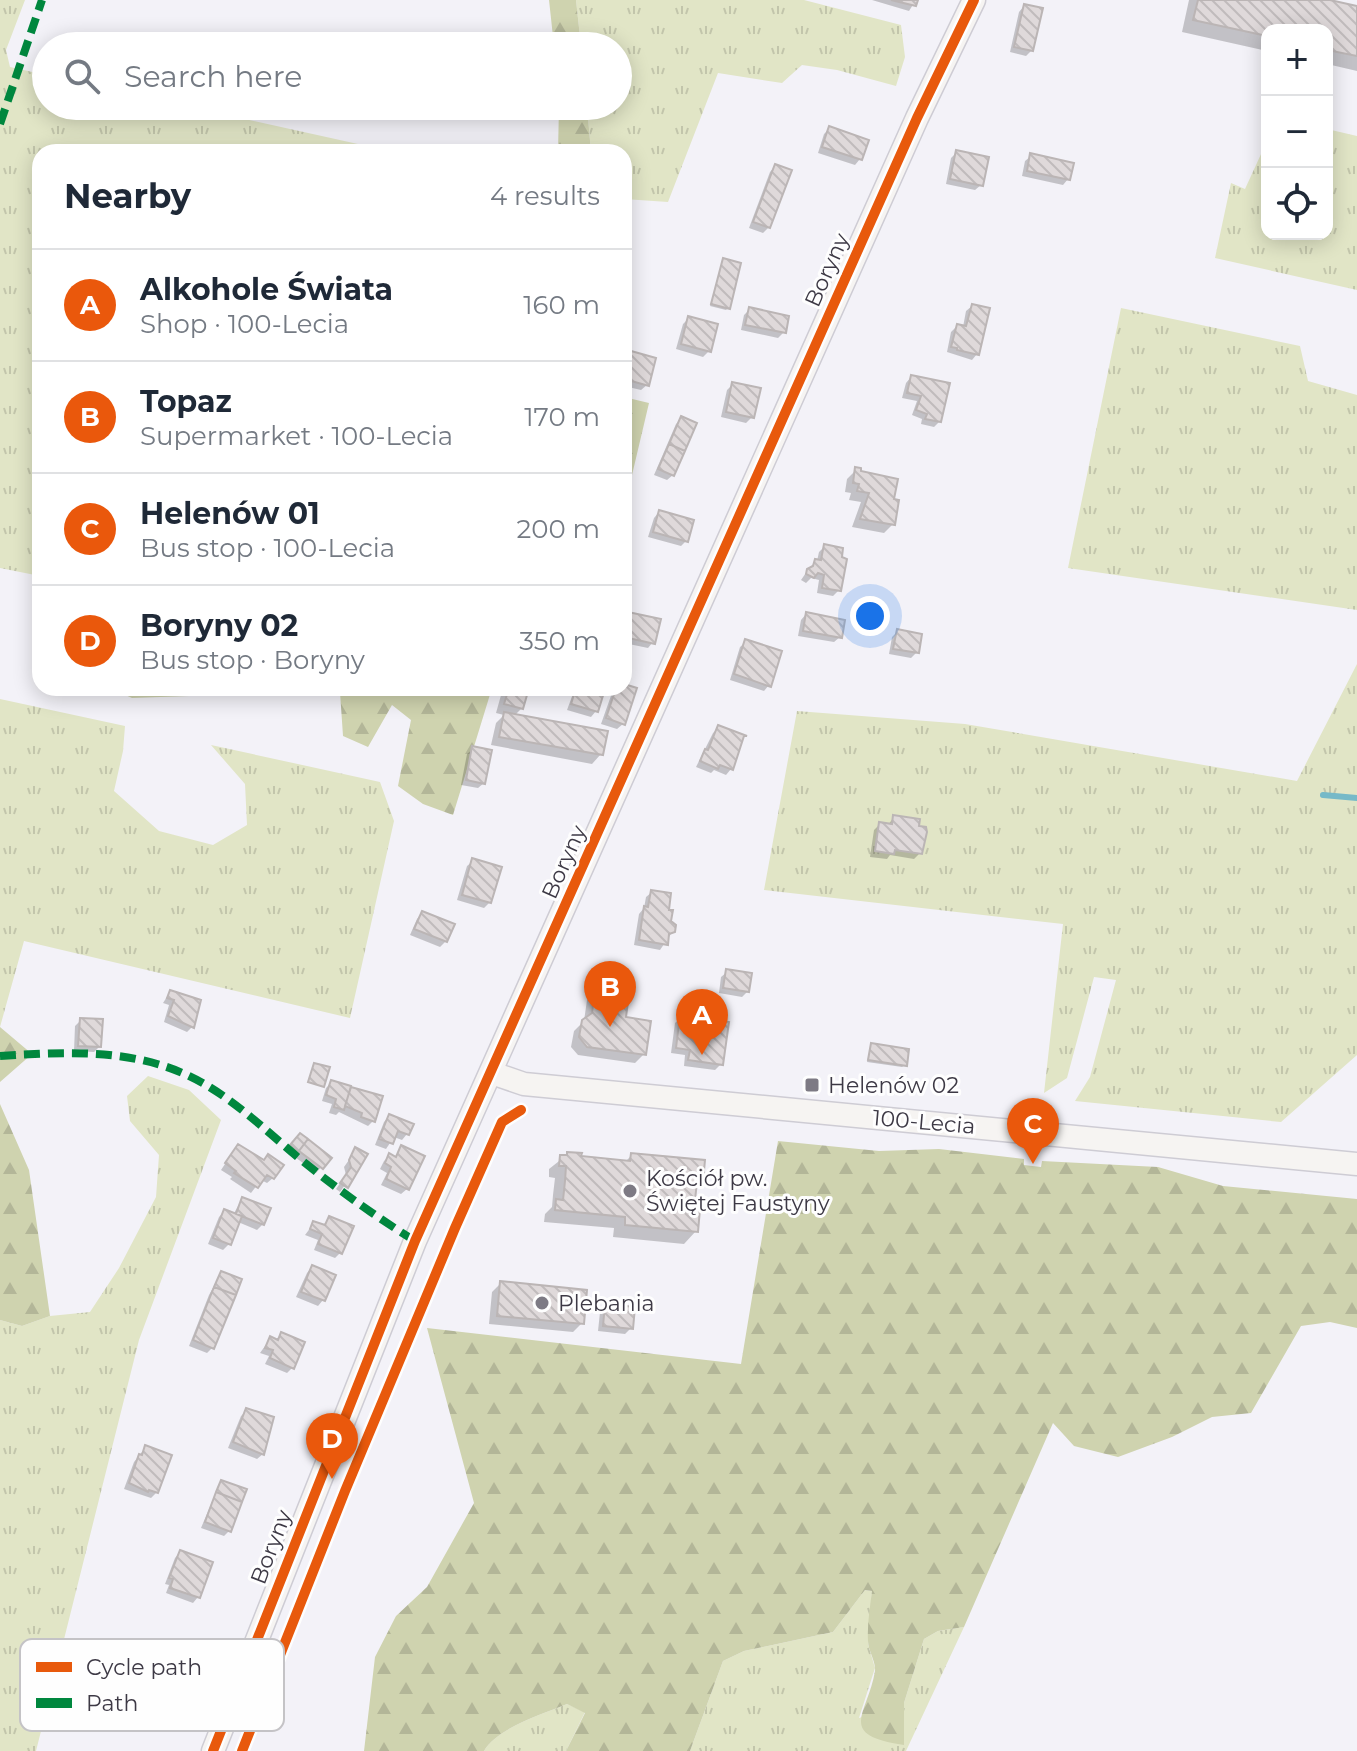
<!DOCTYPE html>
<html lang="en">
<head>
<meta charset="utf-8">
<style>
  body { margin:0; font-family:Montserrat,sans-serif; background:#f6f6f7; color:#1f2937 }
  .controls { position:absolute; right:24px; top:24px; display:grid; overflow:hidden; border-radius:16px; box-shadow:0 4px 20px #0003 }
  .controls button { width:72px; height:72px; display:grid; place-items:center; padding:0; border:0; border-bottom:2px solid #e0e1e3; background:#fff; color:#1f2937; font:40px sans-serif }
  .you { position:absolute; left:870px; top:616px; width:28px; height:28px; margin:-20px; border:6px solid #fff; border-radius:50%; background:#1a73e8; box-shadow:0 0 0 12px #1a73e833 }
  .badge { display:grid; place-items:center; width:52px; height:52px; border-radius:50%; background:#ea580c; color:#fff; font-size:26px; font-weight:700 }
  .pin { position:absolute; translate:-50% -66px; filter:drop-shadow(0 2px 4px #0008) }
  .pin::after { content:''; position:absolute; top:42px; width:28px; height:24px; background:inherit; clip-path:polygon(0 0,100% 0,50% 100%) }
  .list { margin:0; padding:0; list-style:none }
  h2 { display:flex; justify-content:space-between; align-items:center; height:104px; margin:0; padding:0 32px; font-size:34px }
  h2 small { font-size:26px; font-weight:400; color:#747a83 }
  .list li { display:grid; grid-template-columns:52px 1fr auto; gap:24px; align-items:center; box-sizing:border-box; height:112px; padding:0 32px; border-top:2px solid #e0e1e3 }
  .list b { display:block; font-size:30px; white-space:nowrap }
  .list p { margin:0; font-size:26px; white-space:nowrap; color:#747a83 }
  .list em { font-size:26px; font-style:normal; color:#747a83 }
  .icon { flex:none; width:44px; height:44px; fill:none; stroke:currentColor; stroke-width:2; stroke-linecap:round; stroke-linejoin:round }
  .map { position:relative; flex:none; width:1357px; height:1751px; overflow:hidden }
  .search { position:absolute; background:#fff; box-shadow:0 4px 20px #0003; left:32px; top:32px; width:600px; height:88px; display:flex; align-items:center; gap:20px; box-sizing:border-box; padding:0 28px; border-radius:44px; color:#747a83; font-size:30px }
  .panel { position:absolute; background:#fff; box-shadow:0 4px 20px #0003; left:32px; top:144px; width:600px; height:552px; border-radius:24px }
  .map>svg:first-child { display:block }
  .grass { fill:url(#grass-tufts) }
  .forest { fill:url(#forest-firs) }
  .shadow { fill:#0003 }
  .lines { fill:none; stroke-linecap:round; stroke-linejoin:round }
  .stream { stroke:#76b9c8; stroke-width:6 }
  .building { fill:url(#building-back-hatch); stroke:#bbb5b5; stroke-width:2 }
  .secondary-casing { stroke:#ceccd4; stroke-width:25 }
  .secondary { stroke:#f6f4f2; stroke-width:22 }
  .quiet { stroke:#00873e; stroke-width:8; stroke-dasharray:16 8; stroke-linecap:butt }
  .cycleway-casing { stroke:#fefefe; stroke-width:15 }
  .cycleway { stroke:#e8590c; stroke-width:10 }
  .poi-dot { fill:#7d7a84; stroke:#fefefe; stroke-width:3 }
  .labels { text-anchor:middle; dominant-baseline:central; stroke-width:6; stroke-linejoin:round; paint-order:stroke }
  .street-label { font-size:22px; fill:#3d3945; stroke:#fefefe }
  .poi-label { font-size:22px; fill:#3d3945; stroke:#fefefe; text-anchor:start }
  .key { fill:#fefefe; stroke:#c4c3c6; stroke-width:2 }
  .key-label { font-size:22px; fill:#3d3945 }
</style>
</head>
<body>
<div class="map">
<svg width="1357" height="1751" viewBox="0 0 1357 1751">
  <defs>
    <pattern id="grass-tufts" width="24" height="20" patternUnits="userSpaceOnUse" patternTransform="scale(2)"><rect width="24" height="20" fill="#e1e5c6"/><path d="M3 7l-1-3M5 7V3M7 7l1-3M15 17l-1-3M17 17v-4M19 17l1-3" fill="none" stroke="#c2c5ab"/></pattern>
    <pattern id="forest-firs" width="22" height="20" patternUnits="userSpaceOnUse" patternTransform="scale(2)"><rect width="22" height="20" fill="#cfd3af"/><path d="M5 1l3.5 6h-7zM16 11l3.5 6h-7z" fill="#b3b698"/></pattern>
    <pattern id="building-back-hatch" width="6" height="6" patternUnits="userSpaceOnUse" patternTransform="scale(2)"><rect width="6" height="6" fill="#dfd9da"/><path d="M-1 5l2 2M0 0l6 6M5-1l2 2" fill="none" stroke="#c0bbbc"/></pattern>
  </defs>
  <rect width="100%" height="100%" fill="#f3f2f8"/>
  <path class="grass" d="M0,0H25L6,50L10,67L46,75V106H186L394,152H40V576L0,568Z
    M576,0H804L901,25L905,57L896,86L837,70L802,65L782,83L718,73L668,202L624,199V152H591L587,106H618V46H581Z
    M1327,129L1357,136V290L1215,258L1231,183L1245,189L1267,141V234H1327Z
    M1121,308L1300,346L1308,381L1357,395V610L1068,568Z
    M1357,664V1055L1281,1122L1075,1101L1090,1077L1116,980L1094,977L1067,1078L1044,1093L1063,924L764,890L797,711L965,724L1297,781Z
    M0,699L125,726L123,751L114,791L159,831L213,845L247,825L245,784L211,745L380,782L394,821L350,1018L24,941L0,1027Z
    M148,1076L189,1090L221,1120L139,1340L36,1751H0V1320L22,1326L50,1316L90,1312L119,1268L156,1197L159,1155L130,1121L127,1096Z
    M865,1590L872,1591L868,1644L875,1668L859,1718L904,1703L924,1639L938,1631L964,1627L906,1751H690L723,1661L744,1651L833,1632Z
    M567,1704L585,1712L566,1751H484C497,1728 543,1714 567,1704Z"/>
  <path class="forest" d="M549,0H576L581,46H554Z
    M559,106H587L591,152H558Z
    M624,397L649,403L628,492L624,491Z
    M110,688H190L189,696L132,698Z
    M337,688H492L453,815L423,804L398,786L411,720L392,705L368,747L343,736L340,692Z
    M0,1027L32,1054L0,1082Z
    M0,1104L29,1170L50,1316L22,1326L0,1320Z
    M778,1141L879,1151L939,1149L1024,1159V1165L1041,1167L1042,1161L1158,1167L1223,1186L1357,1199V1328L1330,1322L1301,1326L1251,1413L1212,1417L1172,1437L1118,1457L1074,1446L1053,1423L964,1627L938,1631L924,1639L904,1703V1745C835,1735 868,1714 875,1671C876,1661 868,1651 868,1641C867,1625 870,1607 872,1591L865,1590L833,1632L744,1651L723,1661L690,1751H566L585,1713L567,1704C543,1714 497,1728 484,1751H364L375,1657L396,1616L427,1587L474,1503L427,1328L741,1364Z"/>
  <path class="shadow" d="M872,0H916L909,11Z
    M1189,0H1321L1357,8V71L1327,64V30H1267V51L1182,32Z
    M1024,6L1032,50L1026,56L1010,52L1019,12Z
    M829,129L860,159L855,165L818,153L824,134Z
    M957,152L981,185L975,190L946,184L951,158Z
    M1031,156L1068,179L1063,185L1022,176L1025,161Z
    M775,166L769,227L763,233L749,228L770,172Z
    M723,260L728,308L726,310L710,306Z
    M972,306L977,354L972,360L947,352L951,332L957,326L963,327L966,311Z
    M750,309L784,332L778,338L741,330L744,315Z
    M689,318L709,351L703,357L676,349L683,324Z
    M624,351L647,385L641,390L624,386Z
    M911,377L940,421L934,427L921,424L922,419L912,415L917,401L902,398L906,383Z
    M733,384L752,417L746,423L721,417L727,390Z
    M682,418L673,475L667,480L654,475L676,424Z
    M856,470L891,501L893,524L884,533L852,527L861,502L849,500L851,493L845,492L847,479Z
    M659,512L686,541L681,546L648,537L654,518Z
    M825,546L839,590L833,596L817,593L819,580L811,578L806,583L801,580L810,567L817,561L819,552Z
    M628,614L653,642L648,648L624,643V618Z
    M806,614L840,637L834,642L798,636L801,620Z
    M898,631L917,652L911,658L889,654L892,637Z
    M746,642L769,685L764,691L730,680L740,647Z
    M624,686L635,689L623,724L617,729L601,724L613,690Z
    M503,688H527L522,708L514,716L601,754L592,764L491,745L496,723L504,715L496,713Z
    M575,688L602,691L596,711L591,717L567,710Z
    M719,727L731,769L726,775L714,770L711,773L696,767L713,733Z
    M473,749L484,783L478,788L461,785L467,754Z
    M894,817L920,853L914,859L890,855L887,859L870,857L874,830L880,824L888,825Z
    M473,861L490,902L484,908L457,900L467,866Z
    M652,892L673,931L660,950L634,945L639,914L644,908L646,897Z
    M422,913L446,941L440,947L410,935L417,919Z
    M727,972L748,991L742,997L719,993L721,977Z
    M596,991L623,1019L644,1054L635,1063L578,1055L571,1047L574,1031L584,1021L587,1000Z
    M170,992L192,1027L187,1032L164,1022L169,1005L163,1003Z
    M699,1014L721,1064L715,1070L684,1066L685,1055L671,1053L675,1023L681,1017L694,1019Z
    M81,1020L99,1047L94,1052L74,1051L75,1026Z
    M871,1045L905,1065L902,1067L867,1062Z
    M331,1083L380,1098L374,1120L368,1126L339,1112L336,1115L329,1113L332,1104L322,1101L326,1088Z
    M389,1116L407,1134L402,1140L394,1137L386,1149L375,1145L384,1122Z
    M300,1136L329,1158L316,1173L295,1157L297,1155L290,1148Z
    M402,1147L407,1189L401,1194L381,1185L387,1173L380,1169L384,1161L389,1156L394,1158Z
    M356,1150L366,1155L340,1192L336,1189L346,1175L344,1167Z
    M233,1152L273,1178L267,1183L261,1180L251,1193L230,1179L232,1177L221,1170Z
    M568,1154L579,1158L624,1163L632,1155L701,1181L694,1188L692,1210L696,1231L684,1244L613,1237L614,1228L544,1222L545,1214L552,1207L553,1195L555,1178L549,1177V1169Z
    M242,1199L263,1224L257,1230L238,1222L229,1244L223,1250L208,1244L219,1217L224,1211L233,1215Z
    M330,1218L340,1253L335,1258L314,1250L318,1240L305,1235L314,1223L323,1226Z
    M312,1267L323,1300L318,1306L296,1297L307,1273Z
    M221,1273L212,1348L207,1353L189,1346L209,1295Z
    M501,1283L582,1323L573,1332L489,1324L492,1292Z
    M606,1307L631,1328L625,1334L598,1331L600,1312Z
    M281,1334L292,1368L287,1373L265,1364L269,1356L260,1353L270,1339L275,1341Z
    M246,1411L263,1454L257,1459L228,1448L241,1416Z
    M146,1447L157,1492L151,1498L124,1489L134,1462Z
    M214,1497L229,1531L224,1536L201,1528Z
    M180,1552L198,1597L193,1603L166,1593L169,1585L165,1584L175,1558Z"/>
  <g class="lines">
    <path class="stream" d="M1323,795L1357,798"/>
  </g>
  <path class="building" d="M891,0H918L916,6Z
    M1198,0H1330L1357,6V56L1327,50V30H1267V36L1193,20Z
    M1024,4L1043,8L1033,51L1014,47Z
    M829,126L869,140L862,160L822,147Z
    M956,150L989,157L983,186L950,179Z
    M1030,153L1074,163L1070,180L1027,171Z
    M775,164L792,170L770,228L753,222Z
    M723,258L741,263L730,309L711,304Z
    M972,304L990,308L979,355L957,350V348L951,347L957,324L966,326Z
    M749,307L789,316L786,333L745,325Z
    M688,316L718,324L711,352L681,344Z
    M624,349L656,358L649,386L624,379Z
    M911,375L950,383L941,422L925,419L927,414L916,410L921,396L907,393Z
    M732,382L761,388L754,418L726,412Z
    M681,416L697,423L685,451L669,444Z
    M669,444L685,451L674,476L658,469Z
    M855,467L861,468V471L898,479L894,499L899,500L895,525L860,519L869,493L857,491L859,484L853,483Z
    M659,510L694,520L688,542L653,532Z
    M824,544L843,548L842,557L847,559L841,591L822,588L824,575L818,573L814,578L806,574L807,569L813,566L815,559L821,560Z
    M628,612L661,619L655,644L624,637Z
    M806,612L845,620L842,638L803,631Z
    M897,629L922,634L919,653L893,649Z
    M745,639L782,651L771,687L734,674Z
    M624,684L637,688L625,725L606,718L616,688H624Z
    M509,688H529L523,709L504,704Z
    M576,688L605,689L598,712L571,704Z
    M504,712L608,731L603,755L499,737Z
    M718,725L747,736H744L733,770L720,765L718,769L700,761L705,749L708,750Z
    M472,746L492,750L485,784L466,780Z
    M893,815L920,819L919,826L926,827L927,832L922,854L895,850L894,854L875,851L879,822L892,824Z
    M472,858L502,867L491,903L462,895Z
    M651,890L671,893L669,910H673L671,921L676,925L675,932L669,934L668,945L639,940L644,906L648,907Z
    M422,911L455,924L447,942L414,929Z
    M726,969L752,973L749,992L723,988Z
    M595,989L629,994L626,1017L651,1021L646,1055L587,1047L579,1037L582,1020L592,1013Z
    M170,990L201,1000L194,1028L168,1016L174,1000L167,998Z
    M698,1012L710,1014V1019L729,1022L723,1065L688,1060L690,1050L676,1048L680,1015L698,1018Z
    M80,1018L103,1019L101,1047L78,1046Z
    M871,1043L909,1049L907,1066L868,1060Z
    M314,1063L330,1067L324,1087L308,1082Z
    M331,1080L351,1086L344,1110L334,1107L336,1099L326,1095Z
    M351,1087L383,1096L375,1122L361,1117L362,1113L345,1106Z
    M389,1114L414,1124L409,1135L398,1131L393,1144L379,1139Z
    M300,1133L308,1139L298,1152L290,1145Z
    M308,1139L332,1158L323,1169L299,1151Z
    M238,1144L264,1160L268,1154L284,1165L274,1179L267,1175L258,1188L234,1173L236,1171L225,1163Z
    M401,1145L425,1156L409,1190L386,1179L391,1167L385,1163L389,1153L396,1157Z
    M355,1147L368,1154L348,1188L340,1183L351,1167L349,1160Z
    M567,1152L582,1153L581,1156L630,1161L631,1153L705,1160L703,1182H697L694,1209H700L698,1232L625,1225V1217L555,1210L556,1199L563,1200L565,1181L566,1166H559L560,1155H567Z
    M242,1197L271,1208L264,1225L236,1214Z
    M224,1209L242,1216L231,1245L213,1238Z
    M329,1216L354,1226L342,1254L318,1244L322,1234L310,1229L313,1221L325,1225Z
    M312,1265L336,1275L325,1301L301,1292Z
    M221,1271L242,1279L236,1295L214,1287Z
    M500,1281L587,1290L584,1324L497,1316Z
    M214,1287L236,1295L214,1349L193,1340Z
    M605,1304L635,1307L633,1329L603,1326Z
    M281,1332L305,1342L294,1369L270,1358L273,1350L265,1348L270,1336L278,1340Z
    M246,1408L274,1417L264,1455L233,1442Z
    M145,1445L172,1455L158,1493L149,1490L148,1492L129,1483L139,1454L142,1455Z
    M221,1480L247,1489L242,1502L216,1492Z
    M216,1492L242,1502L231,1532L205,1522Z
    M180,1550L213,1562L200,1598L170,1588L173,1579L169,1578Z"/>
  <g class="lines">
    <g class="secondary-casing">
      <path id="secondary" d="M492,1073L524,1084L1357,1164
        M213,1751L415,1241L917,118L974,0"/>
    </g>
    <use href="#secondary" class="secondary"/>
    <path class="quiet" d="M0,124L42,0
      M0,1056C63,1052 128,1048 187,1075C229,1094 265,1130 300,1159C337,1189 375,1216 415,1241"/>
    <g class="cycleway-casing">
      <path id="cycleway" d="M213,1751L415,1241L917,118L974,0
        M242,1751L345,1491L455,1228L502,1122L521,1110"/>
    </g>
    <use href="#cycleway" class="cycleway"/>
  </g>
  <g class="poi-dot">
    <rect x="804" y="1077" width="16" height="16" rx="4"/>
    <circle cx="630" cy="1191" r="8"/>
    <circle cx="542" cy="1303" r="8"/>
  </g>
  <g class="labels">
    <g class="street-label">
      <text transform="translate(827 270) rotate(-66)">Boryny</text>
      <text transform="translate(564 862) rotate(-66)">Boryny</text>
      <text transform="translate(924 1122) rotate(5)">100-Lecia</text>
      <text transform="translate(271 1547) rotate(-69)">Boryny</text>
    </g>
    <g class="poi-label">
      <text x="828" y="1085">Helenów 02</text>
      <text x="646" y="1178">Kościół pw.<tspan x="646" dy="25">Świętej Faustyny</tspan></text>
      <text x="558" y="1303">Plebania</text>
    </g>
  </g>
  <rect x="20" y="1639" width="264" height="92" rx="12" class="key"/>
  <rect x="36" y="1662" width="36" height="10" fill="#e8590c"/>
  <rect x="36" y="1698" width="36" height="10" fill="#00873e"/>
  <g class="key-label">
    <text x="86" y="1675">Cycle path</text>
    <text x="86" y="1711">Path</text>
  </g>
</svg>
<div class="controls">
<button>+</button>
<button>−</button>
<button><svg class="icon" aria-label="locate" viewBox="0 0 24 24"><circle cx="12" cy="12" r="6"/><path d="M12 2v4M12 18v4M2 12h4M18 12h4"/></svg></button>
</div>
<div class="you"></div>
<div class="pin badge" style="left:702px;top:1055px">A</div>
<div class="pin badge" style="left:610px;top:1027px">B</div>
<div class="pin badge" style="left:1033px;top:1164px">C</div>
<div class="pin badge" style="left:332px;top:1479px">D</div>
<div class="search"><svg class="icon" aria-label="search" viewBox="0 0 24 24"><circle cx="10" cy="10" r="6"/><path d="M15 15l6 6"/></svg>Search here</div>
<section class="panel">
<h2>Nearby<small>4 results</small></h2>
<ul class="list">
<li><span class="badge">A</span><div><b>Alkohole Świata</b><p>Shop · 100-Lecia</p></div><em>160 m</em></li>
<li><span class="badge">B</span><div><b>Topaz</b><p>Supermarket · 100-Lecia</p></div><em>170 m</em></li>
<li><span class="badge">C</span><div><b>Helenów 01</b><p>Bus stop · 100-Lecia</p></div><em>200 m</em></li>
<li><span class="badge">D</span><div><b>Boryny 02</b><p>Bus stop · Boryny</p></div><em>350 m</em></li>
</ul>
</section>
</div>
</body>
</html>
